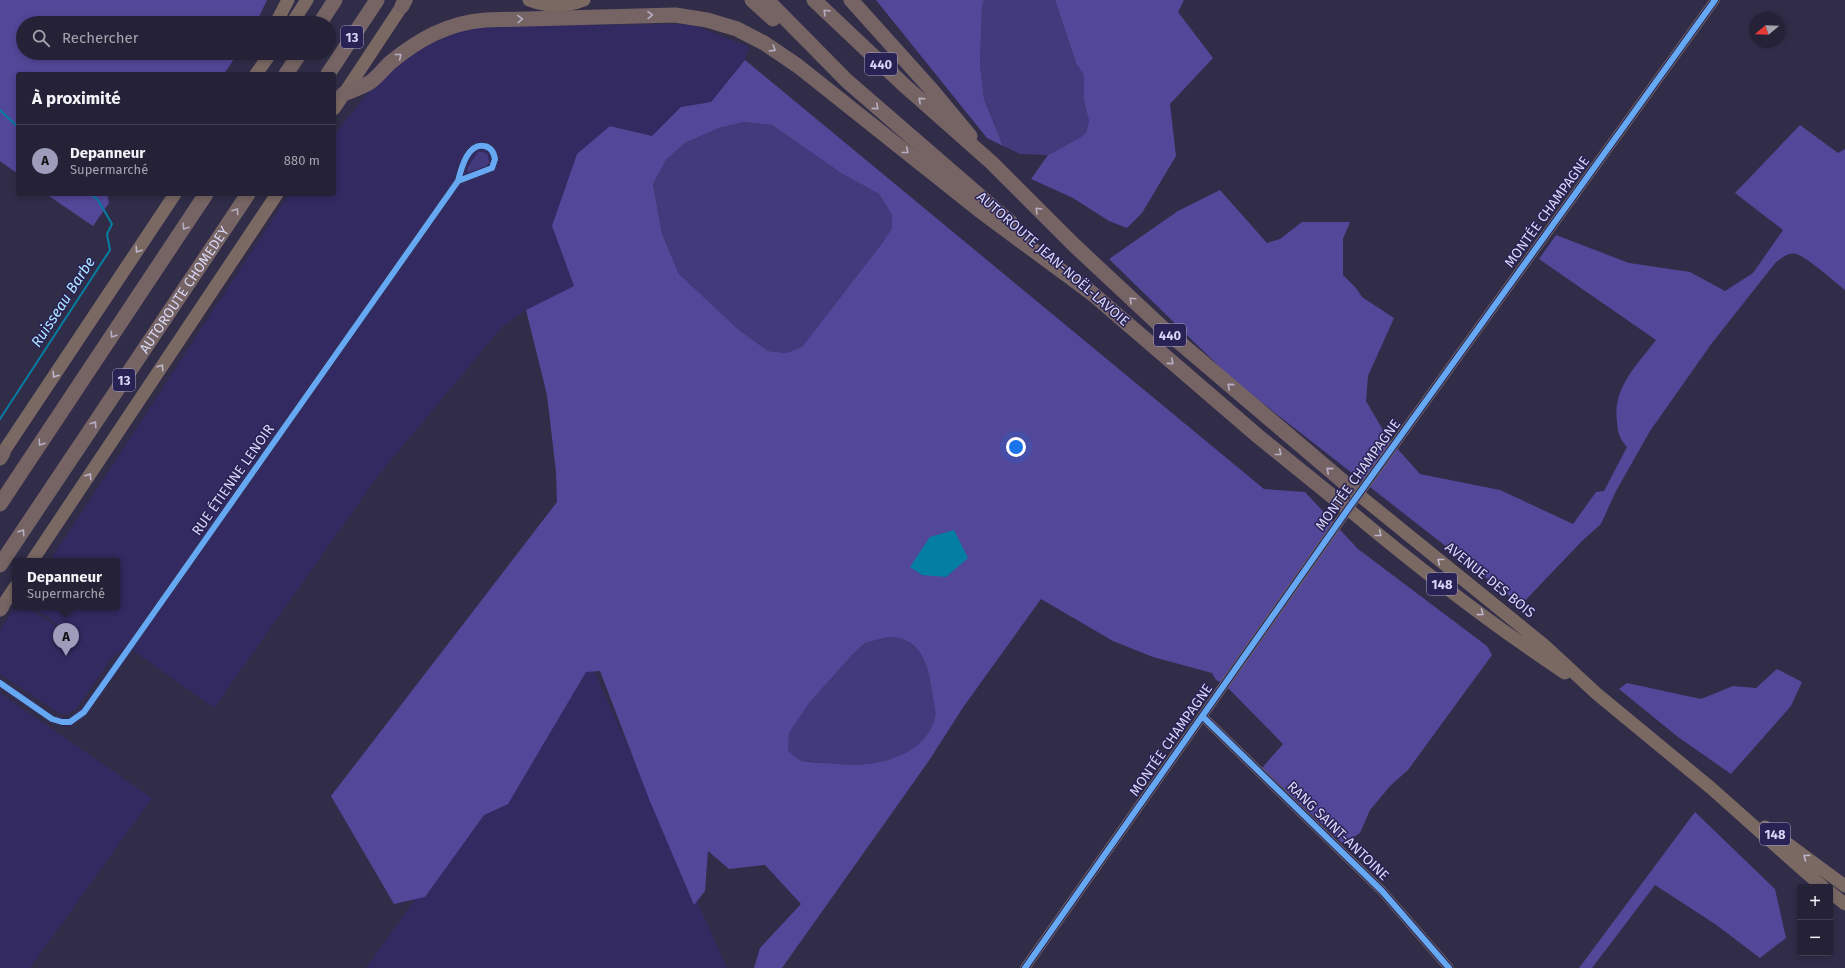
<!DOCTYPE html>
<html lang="fr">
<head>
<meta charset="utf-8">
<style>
  body { margin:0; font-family:"Fira Sans",sans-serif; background:#2d2a3f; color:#f1f3f6 }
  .controls { position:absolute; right:12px; bottom:12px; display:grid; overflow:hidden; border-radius:4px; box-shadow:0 2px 6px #0003 }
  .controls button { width:36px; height:36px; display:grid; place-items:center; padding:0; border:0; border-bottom:1px solid #423f52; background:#252237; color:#f1f3f6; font:20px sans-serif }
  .compass { position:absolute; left:1749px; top:12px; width:36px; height:36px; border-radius:50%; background:#252237; box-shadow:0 2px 6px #0003; rotate:251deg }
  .you { position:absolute; left:1016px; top:447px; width:14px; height:14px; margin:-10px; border:3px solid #fff; border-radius:50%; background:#1a73e8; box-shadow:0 0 0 6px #1a73e833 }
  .badge { display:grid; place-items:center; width:26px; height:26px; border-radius:50%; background:#9e9cbb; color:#111; font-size:13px; font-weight:700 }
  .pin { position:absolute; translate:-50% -33px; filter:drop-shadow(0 1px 2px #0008) }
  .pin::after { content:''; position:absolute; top:21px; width:14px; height:12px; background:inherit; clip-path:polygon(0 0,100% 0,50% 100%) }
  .popup { position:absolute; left:12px; top:558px; width:108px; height:52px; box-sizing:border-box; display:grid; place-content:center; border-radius:4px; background:#252237; filter:drop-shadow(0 1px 3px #0005); font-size:13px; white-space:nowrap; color:#a3a4ad }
  .popup b { font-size:15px; color:#f1f3f6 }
  .popup::after { content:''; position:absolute; left:50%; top:100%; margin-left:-8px; border:8px solid transparent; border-top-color:#252237 }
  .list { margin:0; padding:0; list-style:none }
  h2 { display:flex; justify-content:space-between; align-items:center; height:52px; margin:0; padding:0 16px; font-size:17px }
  h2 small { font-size:13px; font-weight:400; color:#a3a4ad }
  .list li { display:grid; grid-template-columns:26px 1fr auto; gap:12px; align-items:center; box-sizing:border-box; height:72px; padding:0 16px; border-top:1px solid #423f52 }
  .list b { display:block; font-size:15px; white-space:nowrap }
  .list p { margin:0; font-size:13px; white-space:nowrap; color:#a3a4ad }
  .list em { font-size:13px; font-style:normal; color:#a3a4ad }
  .icon { flex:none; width:22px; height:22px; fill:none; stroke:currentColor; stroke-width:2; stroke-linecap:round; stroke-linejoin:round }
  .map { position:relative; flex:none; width:1845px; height:968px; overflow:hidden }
  .search { position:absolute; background:#252237; box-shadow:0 2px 6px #0003; left:16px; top:16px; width:320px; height:44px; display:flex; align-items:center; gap:10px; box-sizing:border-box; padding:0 14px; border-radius:22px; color:#a3a4ad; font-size:15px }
  .panel { position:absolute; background:#252237; box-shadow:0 2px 6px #0003; left:16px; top:72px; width:320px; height:124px; border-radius:4px }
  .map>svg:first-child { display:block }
  .built { fill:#322a60 }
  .green { fill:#433a7e }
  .forest { fill:#524798; fill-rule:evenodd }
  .water { fill:#047ea2 }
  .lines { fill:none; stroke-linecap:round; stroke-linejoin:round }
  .stream { stroke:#047ea2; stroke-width:2 }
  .minor { stroke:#6a5e5e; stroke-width:8 }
  .tertiary { stroke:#6a5e5e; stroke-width:10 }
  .primary { stroke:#7a6863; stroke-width:13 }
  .motorway { stroke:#766464; stroke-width:15 }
  .cycleway-casing { stroke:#292254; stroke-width:8 }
  .cycleway { stroke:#66a8f1; stroke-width:6 }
  .oneway { stroke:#b6afc4 }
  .oneway2 { stroke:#bcb6cb }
  .labels { text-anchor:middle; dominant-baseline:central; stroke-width:3; stroke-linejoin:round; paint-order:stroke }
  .shield { fill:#292254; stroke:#a4a1c7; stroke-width:1 }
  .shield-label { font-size:13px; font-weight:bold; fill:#d8d8f8 }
  .street-label { font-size:14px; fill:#d8d8f8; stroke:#292254 }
  .water-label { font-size:15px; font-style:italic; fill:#ade7ff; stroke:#292254 }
</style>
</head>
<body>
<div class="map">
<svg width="1845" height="968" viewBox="0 0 1845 968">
  <rect width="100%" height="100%" fill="#312d49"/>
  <path class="built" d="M691,24L749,47L745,60L711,102L681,107L652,137L610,126L552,226L574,286L526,310L502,327L380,473L214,708L127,646L108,661L109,662L77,708L68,714H60L0,674V630L15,607H27L91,649L33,607H117V561H50L289,194H334V135L375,84L424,43L472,26Z
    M588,657L727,968H366Z
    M0,693L152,798L30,968H0Z"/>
  <path class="green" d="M984,0H1055L1076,63L1084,75V101L1089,121L1086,133L1081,137L1048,155L1020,154L1003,146L984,99L980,64L982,7Z
    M743,122L772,125L841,173L879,194L892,215V228L883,242L802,347L786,353L768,351L739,330L679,274L662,234L653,184L666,160L685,143L719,128Z
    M478,152H483L488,155L489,163L485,167L468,173L467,169Z
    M888,637C921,637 928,664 932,692C934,708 939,713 931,730C914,760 870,767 839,764C827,762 811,763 800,760C796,758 791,753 788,750L789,733L810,702L853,654L865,643Z"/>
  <path class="forest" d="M0,0H267L256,23H23V53H238L224,74H18V174L0,161Z
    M876,0H984L982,7L980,64L984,99L1003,146L987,138Z
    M1055,0H1184L1178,12L1213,58L1170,104L1176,156L1142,213L1127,228L1109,221L1073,198L1031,179L1048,155L1081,137L1086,133L1089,121L1084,101V75L1076,63Z
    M745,60L1264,489L1305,492L1358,549L1487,646L1492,655L1408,770L1391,785L1370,810L1360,833L1343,844L1262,768L1283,744L1224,684L1216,680L1212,673L1153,657L1113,641L1041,599L964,706L928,762L782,968H754L760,948L801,904L765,865L729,869L708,851L705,891L694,905L649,799L600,671L586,672L508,804L484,815L425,897L394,904L331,796L557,502L556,472L547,395L526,310L574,286L552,226L577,154L610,126L652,136L681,107L711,102ZM743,122L772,125L841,173L879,194L892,215V228L883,242L802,347L786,353L768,351L739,330L679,274L662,234L653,184L666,160L685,143L719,128ZM888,637C921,637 928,664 932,692C934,708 939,713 931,729C914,760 870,767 839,764C827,762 811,764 800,760C796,758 791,753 788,750L789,733L810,702L853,654L865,643Z
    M1800,125L1838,153L1845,149V290C1836,283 1806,256 1796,254C1788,252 1782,258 1776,262L1712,343L1650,431L1616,491L1601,524L1582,541L1521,605L1233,380L1109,259L1178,211L1220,190L1267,243L1280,239L1302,222H1350L1343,239V275L1356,288L1362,297L1394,318L1368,376L1366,401L1387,437L1420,474L1500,490L1573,524L1596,492L1604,491L1627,447C1619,438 1618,433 1617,422C1612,388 1637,365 1656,340L1539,259L1556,235L1629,263L1690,272L1725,291L1753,273L1783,230L1735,193Z
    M46,194H107L109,203L93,226Z
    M1777,669L1802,682L1791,706L1731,774L1678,737L1619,689L1627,683L1701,699L1733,686L1756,688Z
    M1695,812L1775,889L1786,938L1760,958L1715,924L1655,885L1592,968H1579Z"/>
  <path class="water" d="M954,530L968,558L946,577L922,575L910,567L930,537Z"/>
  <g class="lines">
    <path class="stream" d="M0,110L18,127
      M0,419L110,250L107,234L112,224L98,200L91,194"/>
    <path class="minor" d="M0,683L52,719L62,722H70L84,712L458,181C461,170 467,143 484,146C491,147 494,153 495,159L492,168L458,181"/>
    <path class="tertiary" d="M1203,717L1382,891L1449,968
      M1025,968L1348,509L1715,0"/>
    <path class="primary" d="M529,0C547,7 566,7 584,0
      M276,23L288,0
      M292,23L307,0
      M256,74L271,53
      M334,109L406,0
      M0,457L175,194
      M1359,495L1544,645L1597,694L1711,788L1803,870L1823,887
      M1348,509C1416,566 1491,624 1565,673
      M32,561L277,194
      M0,610L15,587
      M1765,827L1845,886
      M1830,892L1845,904"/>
    <g class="motorway">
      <path d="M752,0L773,19"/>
      <path d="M767,0L847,81L1011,223"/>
      <path d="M814,0L905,86L992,163L1074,245L1166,331L1359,495"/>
      <path d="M851,0L931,89L970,136"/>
      <path d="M402,6L405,0"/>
      <path d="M320,23L335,0"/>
      <path d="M286,74L300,53"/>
      <path d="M328,74L377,0"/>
      <path d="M343,94C352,91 361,87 369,83C377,78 384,68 391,62C419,39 448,23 485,20L675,15L707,20L737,29L764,43L798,66L979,210L1094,295"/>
      <path d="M1087,289L1259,437L1348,509"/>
      <path d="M0,458L3,453"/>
      <path d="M0,504L206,194"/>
      <path id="s1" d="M0,565L248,194"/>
      <path d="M0,609L2,606"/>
    </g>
    <g class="cycleway-casing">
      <path id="cycleway" d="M0,683L52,719L62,722H70L84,712L458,181C461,170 467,143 484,146C491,147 494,153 495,159L492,168L458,181
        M1203,717L1382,891L1449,968
        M1025,968L1348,509L1715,0"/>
    </g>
    <use href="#cycleway" class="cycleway"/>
  </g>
  <defs><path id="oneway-chevron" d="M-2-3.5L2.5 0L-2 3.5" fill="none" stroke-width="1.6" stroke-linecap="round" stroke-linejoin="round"/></defs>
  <g class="oneway">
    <use href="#oneway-chevron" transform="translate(826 12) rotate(-136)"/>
    <use href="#oneway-chevron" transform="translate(650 15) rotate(-1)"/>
    <use href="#oneway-chevron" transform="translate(520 19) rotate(-2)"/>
    <use href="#oneway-chevron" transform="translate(773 49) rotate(33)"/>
    <use href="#oneway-chevron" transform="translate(399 56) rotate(-39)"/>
    <use href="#oneway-chevron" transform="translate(921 100) rotate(-138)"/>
    <use href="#oneway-chevron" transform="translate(876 107) rotate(41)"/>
    <use href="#oneway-chevron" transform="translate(906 151) rotate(39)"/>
    <use href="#oneway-chevron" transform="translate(1038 210) rotate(-135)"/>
    <use href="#oneway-chevron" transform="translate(236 211) rotate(-56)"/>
    <use href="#oneway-chevron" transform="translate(185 227) rotate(124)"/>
    <use href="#oneway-chevron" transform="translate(1132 300) rotate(-137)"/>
    <use href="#oneway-chevron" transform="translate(113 335) rotate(124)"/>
    <use href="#oneway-chevron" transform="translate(1171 362) rotate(41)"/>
    <use href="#oneway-chevron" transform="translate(1230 386) rotate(-140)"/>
    <use href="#oneway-chevron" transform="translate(94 424) rotate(-56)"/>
    <use href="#oneway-chevron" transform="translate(41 443) rotate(124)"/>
    <use href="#oneway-chevron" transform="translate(1279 453) rotate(38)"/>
    <use href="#oneway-chevron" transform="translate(1329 470) rotate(-140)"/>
    <use href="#oneway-chevron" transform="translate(22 532) rotate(-56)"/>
  </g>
  <g class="oneway2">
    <use href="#oneway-chevron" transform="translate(138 250) rotate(124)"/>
    <use href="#oneway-chevron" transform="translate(161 367) rotate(-56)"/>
    <use href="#oneway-chevron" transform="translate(55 375) rotate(124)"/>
    <use href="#oneway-chevron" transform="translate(89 476) rotate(-56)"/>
    <use href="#oneway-chevron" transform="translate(1379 534) rotate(39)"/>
    <use href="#oneway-chevron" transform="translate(1440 561) rotate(-141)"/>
    <use href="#oneway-chevron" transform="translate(1481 613) rotate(37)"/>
    <use href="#oneway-chevron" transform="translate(1806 857) rotate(-144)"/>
  </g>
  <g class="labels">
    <g class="shield">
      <rect x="341" y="26" width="22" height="22" rx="3"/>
      <rect x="865" y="53" width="32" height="22" rx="3"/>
      <rect x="1154" y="324" width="32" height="22" rx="3"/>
      <rect x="113" y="369" width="22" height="22" rx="3"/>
      <rect x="1427" y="573" width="30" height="22" rx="3"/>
      <rect x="1760" y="823" width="30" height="22" rx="3"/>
    </g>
    <g class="shield-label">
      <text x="352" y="37">13</text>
      <text x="881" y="64">440</text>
      <text x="1170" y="335">440</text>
      <text x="124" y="380">13</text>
      <text x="1442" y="584">148</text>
      <text x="1775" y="834">148</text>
    </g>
    <g class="street-label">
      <text transform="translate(1547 212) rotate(-54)">MONTÉE CHAMPAGNE</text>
      <text transform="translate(1053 259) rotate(41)">AUTOROUTE JEAN-NOËL-LAVOIE</text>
      <text stroke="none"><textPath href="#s1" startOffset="331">AUTOROUTE CHOMEDEY</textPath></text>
      <text transform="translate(1358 475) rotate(-54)">MONTÉE CHAMPAGNE</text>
      <text transform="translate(233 480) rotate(-55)">RUE ÉTIENNE LENOIR</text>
      <text transform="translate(1490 580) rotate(39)">AVENUE DES BOIS</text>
      <text transform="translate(1171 740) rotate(-55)">MONTÉE CHAMPAGNE</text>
      <text transform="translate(1338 831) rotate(44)">RANG SAINT-ANTOINE</text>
    </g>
    <g class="water-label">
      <text transform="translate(63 302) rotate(-57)">Ruisseau Barbe</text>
    </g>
  </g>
</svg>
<div class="controls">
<button>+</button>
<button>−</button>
</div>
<svg class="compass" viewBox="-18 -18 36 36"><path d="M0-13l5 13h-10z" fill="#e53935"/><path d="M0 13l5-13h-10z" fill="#a3a4ad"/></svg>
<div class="you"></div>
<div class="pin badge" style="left:66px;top:656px">A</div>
<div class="popup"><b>Depanneur</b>Supermarché</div>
<div class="search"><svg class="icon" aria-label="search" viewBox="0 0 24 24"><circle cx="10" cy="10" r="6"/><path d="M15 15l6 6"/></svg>Rechercher</div>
<section class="panel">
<h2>À proximité<small></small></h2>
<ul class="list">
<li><span class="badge">A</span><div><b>Depanneur</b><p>Supermarché</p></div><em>880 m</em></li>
</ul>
</section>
</div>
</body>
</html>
